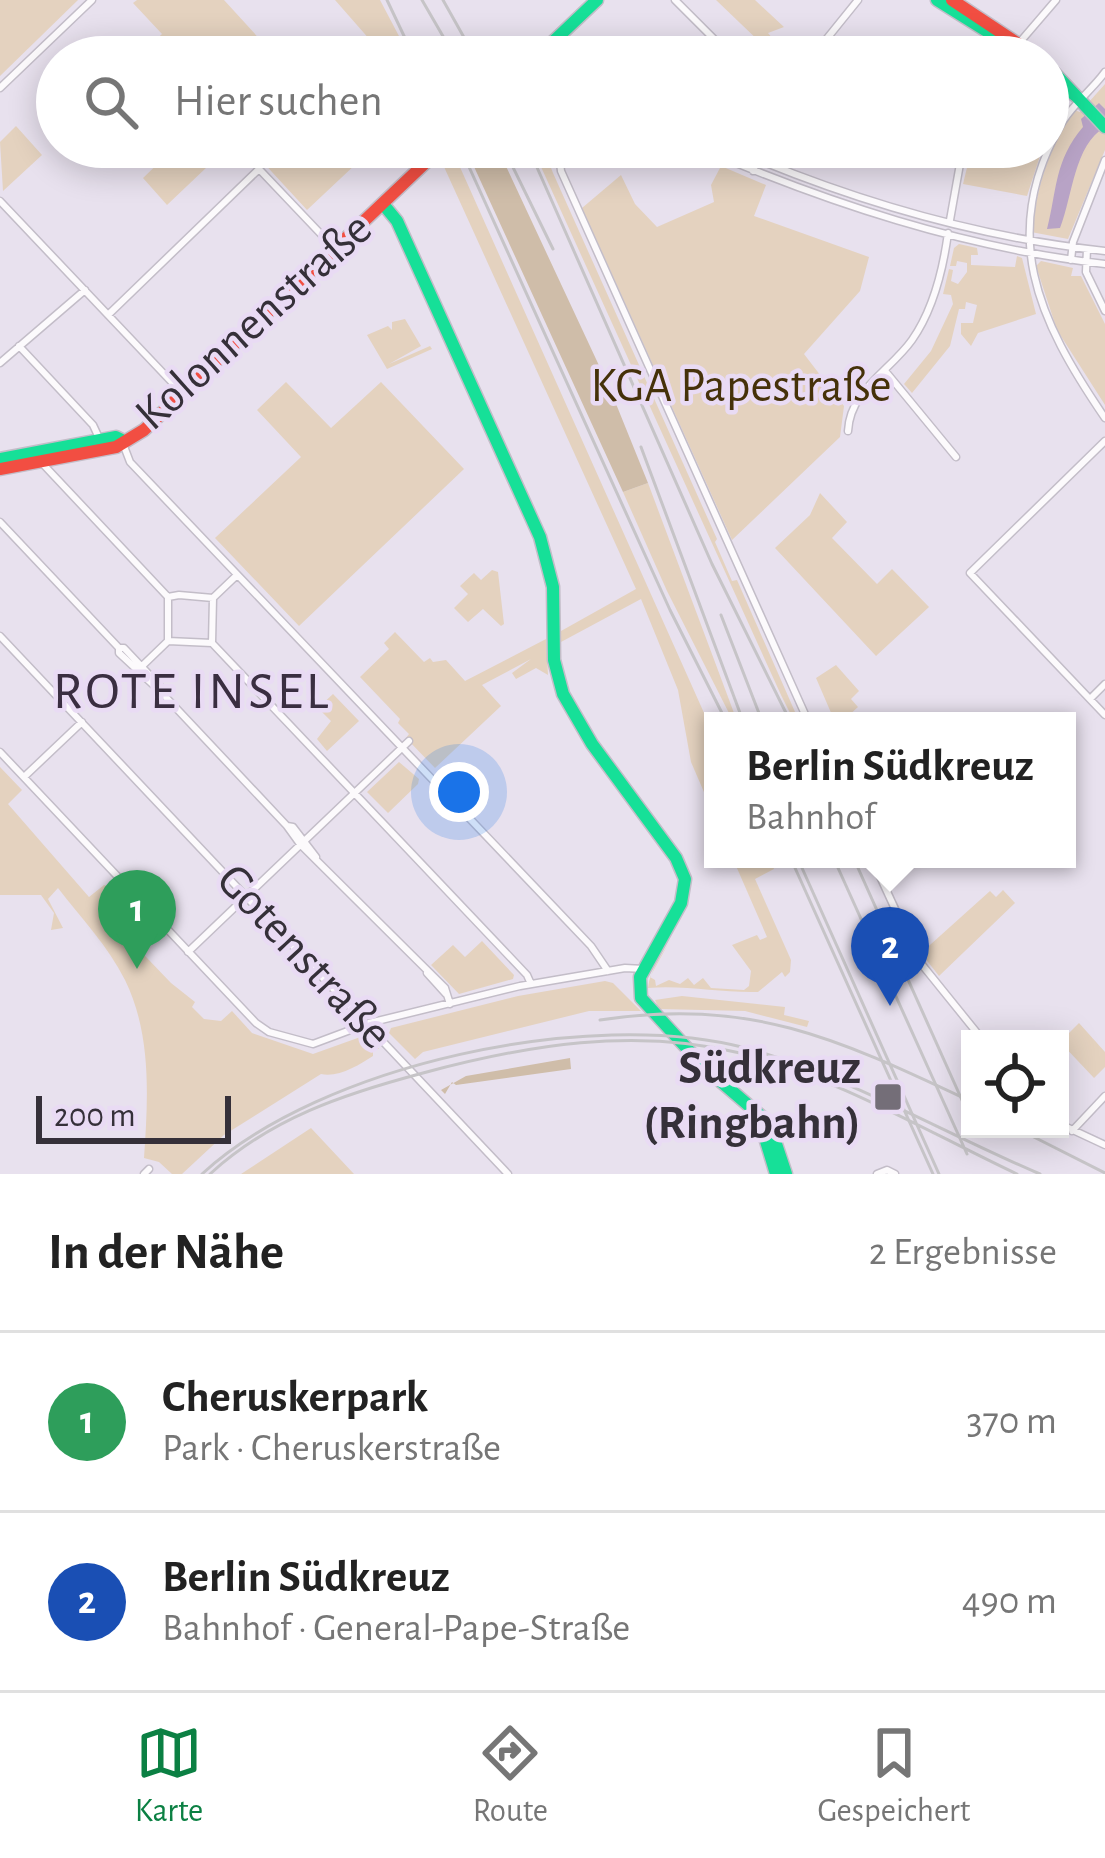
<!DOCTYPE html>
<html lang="de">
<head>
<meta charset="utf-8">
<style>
  body { margin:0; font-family:"Alegreya Sans",sans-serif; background:#f6f6f6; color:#222 }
  .controls { position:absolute; right:36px; bottom:36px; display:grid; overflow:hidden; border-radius:0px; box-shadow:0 6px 30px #0003 }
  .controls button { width:108px; height:108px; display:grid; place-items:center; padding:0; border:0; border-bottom:3px solid #e0e0e0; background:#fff; color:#222; font:60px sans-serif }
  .scale { position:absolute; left:36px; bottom:30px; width:195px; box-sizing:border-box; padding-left:12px; border:6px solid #353039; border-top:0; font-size:33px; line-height:42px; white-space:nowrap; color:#353039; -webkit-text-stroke:9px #e9dbf4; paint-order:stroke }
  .you { position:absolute; left:459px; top:792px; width:42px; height:42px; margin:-30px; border:9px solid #fff; border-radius:50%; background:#1a73e8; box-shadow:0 0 0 18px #1a73e833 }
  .badge { display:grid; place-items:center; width:78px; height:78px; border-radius:50%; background:#0b8043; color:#fff; font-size:39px; font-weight:700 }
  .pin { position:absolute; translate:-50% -99px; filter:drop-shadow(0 3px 6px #0008) }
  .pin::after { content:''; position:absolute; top:63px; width:42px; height:36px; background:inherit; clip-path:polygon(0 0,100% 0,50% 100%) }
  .popup { position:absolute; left:704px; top:712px; width:372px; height:156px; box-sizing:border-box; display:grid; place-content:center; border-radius:0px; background:#fff; filter:drop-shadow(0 3px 9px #0005); font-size:39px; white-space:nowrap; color:#767676 }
  .popup b { font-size:45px; color:#222 }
  .popup::after { content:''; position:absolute; left:50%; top:100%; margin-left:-24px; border:24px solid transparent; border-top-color:#fff }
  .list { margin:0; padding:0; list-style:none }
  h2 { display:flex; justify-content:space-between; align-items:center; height:156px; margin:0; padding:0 48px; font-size:51px }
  h2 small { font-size:39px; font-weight:400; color:#767676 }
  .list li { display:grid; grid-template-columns:78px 1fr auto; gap:36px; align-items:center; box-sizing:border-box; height:180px; padding:0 48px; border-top:3px solid #e0e0e0 }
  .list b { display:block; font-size:45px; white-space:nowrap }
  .list p { margin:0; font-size:39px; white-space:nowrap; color:#767676 }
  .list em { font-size:39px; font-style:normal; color:#767676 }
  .icon { flex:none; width:66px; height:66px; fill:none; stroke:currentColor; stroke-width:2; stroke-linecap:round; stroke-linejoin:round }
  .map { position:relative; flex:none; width:1105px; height:1174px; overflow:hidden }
  .search { position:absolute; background:#fff; box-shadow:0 6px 30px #0003; left:36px; right:36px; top:36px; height:132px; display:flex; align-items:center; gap:30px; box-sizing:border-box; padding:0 42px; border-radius:66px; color:#767676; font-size:45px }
  .sheet { height:516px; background:#fff }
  nav { display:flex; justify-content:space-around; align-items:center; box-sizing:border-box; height:168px; border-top:3px solid #e0e0e0; background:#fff; font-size:33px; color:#767676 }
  nav a { display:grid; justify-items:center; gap:6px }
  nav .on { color:#0b8043 }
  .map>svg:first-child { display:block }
  .green { fill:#e4d2bf }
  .forest { fill:#cfbda9 }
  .water { fill:#b8a3c6 }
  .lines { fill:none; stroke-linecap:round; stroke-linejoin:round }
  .street-casing { stroke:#c3bdc8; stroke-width:9 }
  .fast-casing { stroke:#c3bdc8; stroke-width:15 }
  .jam-casing { stroke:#c3bdc8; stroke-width:15 }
  .street { stroke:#fcfafc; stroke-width:6 }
  .fast { stroke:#16e098; stroke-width:12 }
  .jam { stroke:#f24e42; stroke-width:12 }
  .tram { stroke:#c6c4c7; stroke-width:3 }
  .rail { stroke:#c6c4c7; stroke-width:3 }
  .poi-dot { fill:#746e78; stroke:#e9dbf4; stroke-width:4.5 }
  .labels { text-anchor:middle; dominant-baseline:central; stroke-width:9; stroke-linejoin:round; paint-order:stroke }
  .street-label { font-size:48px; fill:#353039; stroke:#e9dbf4 }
  .park-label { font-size:48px; fill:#453109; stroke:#e9dbf4 }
  .poi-label { font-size:48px; font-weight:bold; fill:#353039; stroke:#e9dbf4; text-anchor:end }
  .quarter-label { font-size:54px; letter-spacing:3px; fill:#3a2e41; stroke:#e9dbf4 }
</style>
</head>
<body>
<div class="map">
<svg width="1105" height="1174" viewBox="0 0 1105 1174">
  <rect width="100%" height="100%" fill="#e8e1ee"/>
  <path class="green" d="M0,0H78L0,76Z
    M137,0H224L276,57H137L162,34L133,3Z
    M335,0H380L410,57H385Z
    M716,0H755L784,27L768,33L773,39L765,47Z
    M1105,84V150L1068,239L1031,232C1037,188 1049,146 1074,110L1080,112Z
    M16,126L42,155L3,191L0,142Z
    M175,147H189L207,167L167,205L143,178Z
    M249,147H374L307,210Z
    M435,147H451L713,733V813L691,762L678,690L641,599L561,642V631L636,589Z
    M532,147H550L545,152L553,173L717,539L715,542L732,581L737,580L799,721H794L781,695Z
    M972,147H1043L1027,196L963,184Z
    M721,166L766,185L754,216L869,257L860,291L804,354L844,406L840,437L732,540L582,208L621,175L635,204L657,227L714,202L711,185Z
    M959,244L977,248L978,255H971V265L1015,267L1017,256L1022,258L1036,314L978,333L971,346L961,334V323H973L977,305L966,302L965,309H959L950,346L912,393L904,384L931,351L953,304L951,295L943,294L949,269L953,270L951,281L958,284L967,272V263L957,261L956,266H950L954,248Z
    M1041,261L1073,268L1071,276H1081L1105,324V405L1057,330L1036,266Z
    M405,319L421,346L389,364L430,346L432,349L387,369L367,335L388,326L392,330V322Z
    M286,382L331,428L381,382L464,469L299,626L215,538L301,457L257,410Z
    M648,483L737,721H733L667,591L623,492Z
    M820,493L847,522L832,538L877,584L892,569L929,607L876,656L775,548L810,515Z
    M492,570L498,572L504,624L501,626L483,609L468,622L454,608L468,594L460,586L474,573L481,580Z
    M395,632L424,662L430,658L433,662L446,660L465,681L546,639L548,675L536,668L516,679L512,673L531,659L482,685L501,706L435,768L406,738L409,734L398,723L400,719L360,677L389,649L384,643Z
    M836,665L859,691L851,699L858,707L847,717L842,712L832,715L816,678Z
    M333,694L359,721L327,751L317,739L331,721L318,708Z
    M399,762L419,779L418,784L388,813L367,792Z
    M0,767L22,790L8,804L89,897L104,885L116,889L101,910L171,983L195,1002L192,1007L204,1019L221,1021L232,1011L252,1033L313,1054L366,1035L379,1049H373V1056C359,1065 338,1078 321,1074L224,1135L182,1174H172L159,1162L144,1158C148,1099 152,1035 125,980C108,946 81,918 58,888L48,899L63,928L51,930L54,913L41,895H0Z
    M733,859H770L774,869L755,879L791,960L790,972L785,977L782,972L758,992C721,993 686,985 648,988C650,969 663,954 672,937L650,977L655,980L656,986L669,980L680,984L688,978L694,985L703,978L711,988L744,990L749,986L751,971L732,945L757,935L760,940L767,937Z
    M1003,890L1015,903L939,976L921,953L990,891L996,897Z
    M482,941L514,975L513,979L459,994L431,965L453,945L465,957Z
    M605,981L613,983L641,1011H589L423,1052L415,1059L389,1033L391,1028L518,996Z
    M682,996L785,1007L784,1015L809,1021L807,1027L745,1011L659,1009L655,1000Z
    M1079,1023L1105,1052V1067L1094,1078L1060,1042Z
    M311,1128L354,1174H241Z"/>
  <path class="forest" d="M465,147H497L610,389L648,483L623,492Z
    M570,1058L571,1069L456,1085L452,1082L445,1094L441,1090L466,1076Z"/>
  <path class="water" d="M1099,103L1105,109V127C1074,145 1073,195 1060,228L1047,229C1057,191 1054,161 1083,127L1081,119Z"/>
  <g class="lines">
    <g class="street-casing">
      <path id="street" d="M675,0L732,57
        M812,57L858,0
        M1007,57L1056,0
        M1105,72C1092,90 1075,102 1063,121C997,233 1038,320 1105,418
        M0,88L92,0
        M558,147L561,171L808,721
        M698,147C828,203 964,248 1105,264
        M728,147C848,199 975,237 1105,251
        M753,171L763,147
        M0,201L183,394
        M950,220L963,147
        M1087,249L1086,272L1105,311
        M1071,260L1073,242L1105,160
        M108,315L259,169L336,250
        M19,346L93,425L100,440
        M0,363L85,290
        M886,372L956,457
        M848,431C850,390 890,371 912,340C933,310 943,270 948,233
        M122,441L130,462L591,946L608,971
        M1105,441L970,573L1105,715
        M41,462L168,597
        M0,522L119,648V653L161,692
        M179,595L213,598L212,643L168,641V597Z
        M214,597L237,575
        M0,636L508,1174
        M212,643L527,975L531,984
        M119,648H124L160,686L161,692L287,826L300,844L445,988L450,1004
        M139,669L168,641
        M1090,699L1105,684
        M0,752L256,1023L269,1032L313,1044L369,1023L520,986L625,968L644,969
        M24,777L82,722
        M287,826L293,827L316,857
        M872,859L919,961L982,1039
        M188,952L409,741
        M427,973L446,994
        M1060,1124L1105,1145
        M1072,1131L1105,1096
        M144,1174L149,1169
        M877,1174L887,1170L895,1174"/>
    </g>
    <g class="fast-casing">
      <path id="fast" d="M937,0L1028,57
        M537,57L597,0
        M1048,66L1105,127
        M1048,75L1076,96
        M383,204L397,221L540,537L553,587L554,660L563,694L592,744L676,858L685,879L681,903L640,977L641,998L704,1067L769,1123L786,1174
        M0,459L116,437L122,440
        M759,1118L776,1174"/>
    </g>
    <g class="jam-casing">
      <path id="jam" d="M952,0L1038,57
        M0,469L116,447L144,430L442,147"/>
    </g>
    <use href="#street" class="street"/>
    <use href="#fast" class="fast"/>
    <use href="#jam" class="jam"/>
    <path class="tram" d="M387,0L414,57
      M460,147L670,610L726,721
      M791,859L933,1174
      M600,1020C750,997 838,1039 970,1101
      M1018,1129L1105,1173
      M202,1174C321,1064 590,1007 746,1048C848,1076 943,1133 1040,1174"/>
    <path class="rail" d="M422,0L455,57
      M443,0L475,57
      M503,147L553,249
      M528,147L712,564L790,721
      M641,447L743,721
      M721,615L762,721
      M798,859L939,1174
      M834,859L967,1154
      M854,859L970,1118
      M210,1174C271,1118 344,1094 423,1073C527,1045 634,1027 740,1053C836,1077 928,1132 1017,1174"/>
  </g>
  <rect class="poi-dot" x="873" y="1082" width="30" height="30" rx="6"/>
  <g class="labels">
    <g class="street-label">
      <text transform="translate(254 322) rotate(-42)">Kolonnenstraße</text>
      <text transform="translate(304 957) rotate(47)">Gotenstraße</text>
    </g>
    <g class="park-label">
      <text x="741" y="387">KGA Papestraße</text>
    </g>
    <g class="poi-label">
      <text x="861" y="1069">Südkreuz<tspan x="861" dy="55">(Ringbahn)</tspan></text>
    </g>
    <g class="quarter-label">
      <text x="192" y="692">ROTE INSEL</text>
    </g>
  </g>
</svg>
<div class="controls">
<button><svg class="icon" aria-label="locate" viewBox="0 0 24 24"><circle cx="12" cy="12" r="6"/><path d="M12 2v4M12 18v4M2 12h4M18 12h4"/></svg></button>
</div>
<div class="scale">200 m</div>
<div class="you"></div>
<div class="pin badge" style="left:137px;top:969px;background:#2e9e5b">1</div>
<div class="pin badge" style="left:890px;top:1006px;background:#1a4fb4">2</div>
<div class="popup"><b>Berlin Südkreuz</b>Bahnhof</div>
<div class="search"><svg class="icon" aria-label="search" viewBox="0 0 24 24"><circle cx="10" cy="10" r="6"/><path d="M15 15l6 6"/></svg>Hier suchen</div>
</div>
<section class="sheet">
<h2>In der Nähe<small>2 Ergebnisse</small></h2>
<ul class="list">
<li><span class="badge" style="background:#2e9e5b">1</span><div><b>Cheruskerpark</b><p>Park · Cheruskerstraße</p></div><em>370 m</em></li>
<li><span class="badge" style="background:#1a4fb4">2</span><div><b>Berlin Südkreuz</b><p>Bahnhof · General-Pape-Straße</p></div><em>490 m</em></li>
</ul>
</section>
<nav>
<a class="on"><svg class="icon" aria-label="map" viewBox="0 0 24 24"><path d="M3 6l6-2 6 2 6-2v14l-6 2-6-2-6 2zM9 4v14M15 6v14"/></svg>Karte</a>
<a><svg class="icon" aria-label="directions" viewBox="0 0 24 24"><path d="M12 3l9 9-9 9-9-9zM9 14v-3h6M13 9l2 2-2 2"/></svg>Route</a>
<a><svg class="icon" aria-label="saved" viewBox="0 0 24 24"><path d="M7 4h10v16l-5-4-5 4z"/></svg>Gespeichert</a>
</nav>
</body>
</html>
